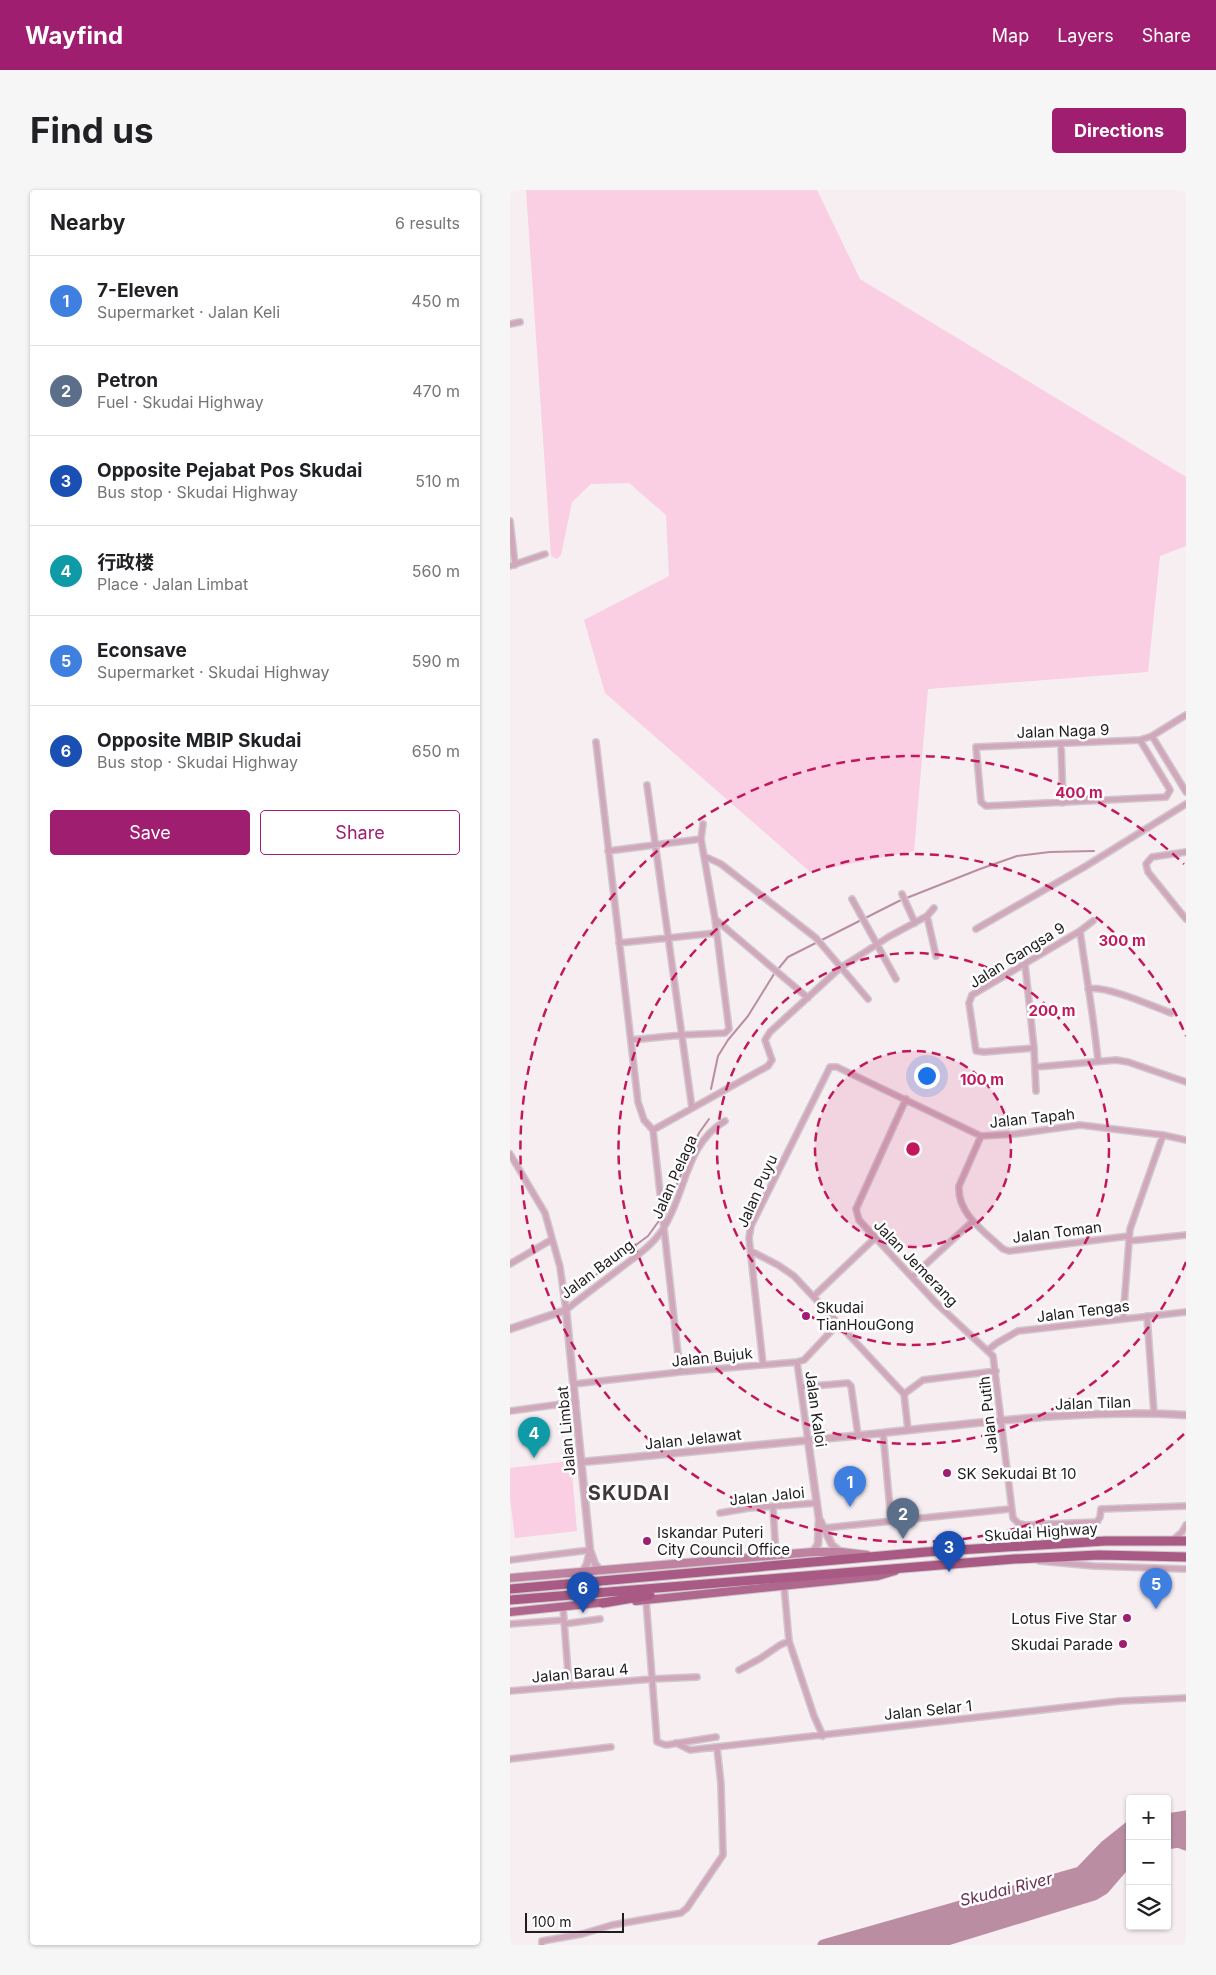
<!DOCTYPE html>
<html lang="en">
<head>
<meta charset="utf-8">
<style>
  body { margin:0; font-family:Inter,"Noto Sans SC",sans-serif; background:#f6f6f6; color:#202124 }
  .controls { position:absolute; right:15px; bottom:15px; display:grid; overflow:hidden; border-radius:5px; box-shadow:0 1px 4px #0004 }
  .controls button { width:45px; height:45px; display:grid; place-items:center; padding:0; border:0; border-bottom:1px solid #e0e0e0; background:#fff; color:#202124; font:25px sans-serif }
  .scale { position:absolute; left:15px; bottom:12px; width:99px; box-sizing:border-box; padding-left:5px; border:2px solid #201d1e; border-top:0; font-size:14px; line-height:18px; white-space:nowrap; color:#201d1e; -webkit-text-stroke:4px #fefefe; paint-order:stroke }
  .you { position:absolute; left:416px; top:885px; width:18px; height:18px; margin:-12px; border:4px solid #fff; border-radius:50%; background:#1a73e8; box-shadow:0 0 0 8px #1a73e833 }
  .badge { display:grid; place-items:center; width:32px; height:32px; border-radius:50%; background:#9f1e6f; color:#fff; font-size:16px; font-weight:700 }
  .pin { position:absolute; translate:-50% -41px; filter:drop-shadow(0 1px 2px #0008) }
  .pin::after { content:''; position:absolute; top:26px; width:18px; height:15px; background:inherit; clip-path:polygon(0 0,100% 0,50% 100%) }
  .list { margin:0; padding:0; list-style:none }
  h2 { display:flex; justify-content:space-between; align-items:center; height:65px; margin:0; padding:0 20px; font-size:21px }
  h2 small { font-size:16px; font-weight:400; color:#757577 }
  .list li { display:grid; grid-template-columns:32px 1fr auto; gap:15px; align-items:center; box-sizing:border-box; height:90px; padding:0 20px; border-top:1px solid #e0e0e0 }
  .list b { display:block; font-size:19px; white-space:nowrap }
  .list p { margin:0; font-size:16px; white-space:nowrap; color:#757577 }
  .list em { font-size:16px; font-style:normal; color:#757577 }
  .actions { display:flex; gap:10px; padding:15px 20px }
  .actions a { flex:1; padding:11px 0; border:1px solid #9f1e6f; border-radius:5px; text-align:center; font-size:18px; color:#9f1e6f }
  .actions .main { background:#9f1e6f; color:#fff }
  .icon { flex:none; width:28px; height:28px; fill:none; stroke:currentColor; stroke-width:2; stroke-linecap:round; stroke-linejoin:round }
  .map { position:relative; flex:none; width:676px; height:1755px; overflow:hidden; border-radius:5px }
  header { display:flex; align-items:center; gap:30px; box-sizing:border-box; height:70px; padding:0 25px; background:#9f1e6f; color:#fff }
  header strong { font-size:24px }
  nav { display:flex; gap:28px; margin-inline-start:auto; font-size:18px }
  .intro { display:flex; align-items:center; justify-content:space-between; box-sizing:border-box; height:120px; padding:0 30px }
  h1 { margin:0; font-size:35px }
  .button { padding:12px 22px; border-radius:5px; background:#9f1e6f; color:#fff; font-size:18px; font-weight:700 }
  main { display:flex; gap:30px; padding:0 30px }
  aside { flex:1; background:#fff; border-radius:5px; box-shadow:0 1px 4px #0004 }
  .map>svg:first-child { display:block }
  .green { fill:#facee3 }
  .water { fill:#ba8da3 }
  .lines { fill:none; stroke-linecap:round; stroke-linejoin:round }
  .stream { stroke:#ba8da3; stroke-width:2 }
  .river { stroke:#ba8da3; stroke-width:11 }
  .minor-casing { stroke:#d0c8cc; stroke-width:8 }
  .tertiary-casing { stroke:#d0c8cc; stroke-width:9 }
  .secondary-casing { stroke:#d0c8cc; stroke-width:10 }
  .primary-casing { stroke:#d0c8cc; stroke-width:10 }
  .trunk-casing { stroke:#d0c8cc; stroke-width:11 }
  .minor { stroke:#d0a7bb; stroke-width:5 }
  .tertiary { stroke:#d0a7bb; stroke-width:6 }
  .secondary { stroke:#be82a0; stroke-width:8 }
  .primary { stroke:#af678d; stroke-width:8 }
  .trunk { stroke:#a85a84; stroke-width:9 }
  .ring { fill:none; stroke:#c2185b; stroke-width:2.5; stroke-dasharray:9 6 }
  .poi-dot { fill:#9f1e6f; stroke:#fefefe; stroke-width:2 }
  .labels { text-anchor:middle; dominant-baseline:central; stroke-width:5; stroke-linejoin:round; paint-order:stroke }
  .street-label { font-size:15px; fill:#201d1e; stroke:#fefefe }
  .poi-label { font-size:15px; fill:#201d1e; stroke:#fefefe; text-anchor:start }
  .water-label { font-size:16px; font-style:italic; fill:#6a2f50; stroke:#fefefe }
  .district-label { font-size:20px; font-weight:bold; letter-spacing:1px; fill:#40393c; stroke:#fefefe }
  .centre { fill:#c2185b; stroke:#fefefe; stroke-width:2.5 }
  .ring-label { font-size:15px; text-anchor:middle; font-weight:bold; fill:#c2185b; stroke:#fefefe; stroke-width:5; stroke-linejoin:round; paint-order:stroke }
</style>
</head>
<body>
<header>
<strong>Wayfind</strong>
<nav><a>Map</a><a>Layers</a><a>Share</a></nav>
</header>
<div class="intro"><h1>Find us</h1><a class="button">Directions</a></div>
<main>
<aside>
<h2>Nearby<small>6 results</small></h2>
<ul class="list">
<li><span class="badge" style="background:#3f7fe0">1</span><div><b>7-Eleven</b><p>Supermarket · Jalan Keli</p></div><em>450 m</em></li>
<li><span class="badge" style="background:#5c6f8a">2</span><div><b>Petron</b><p>Fuel · Skudai Highway</p></div><em>470 m</em></li>
<li><span class="badge" style="background:#1a4fb4">3</span><div><b>Opposite Pejabat Pos Skudai</b><p>Bus stop · Skudai Highway</p></div><em>510 m</em></li>
<li><span class="badge" style="background:#0f9aa8">4</span><div><b>行政楼</b><p>Place · Jalan Limbat</p></div><em>560 m</em></li>
<li><span class="badge" style="background:#3f7fe0">5</span><div><b>Econsave</b><p>Supermarket · Skudai Highway</p></div><em>590 m</em></li>
<li><span class="badge" style="background:#1a4fb4">6</span><div><b>Opposite MBIP Skudai</b><p>Bus stop · Skudai Highway</p></div><em>650 m</em></li>
</ul>
<div class="actions"><a class="main">Save</a><a>Share</a></div>
</aside>
<div class="map">
<svg width="676" height="1755" viewBox="0 0 676 1755">
  <rect width="100%" height="100%" fill="#f7eef2"/>
  <path class="green" d="M16,0H307L350,89L676,287V356L650,366L638,482L418,499L404,661L300,682L95,503L74,430L159,386L156,325L119,293L81,294L62,312L51,365L47,369L41,366Z
    M61,1271L67,1341L5,1348L0,1308V1278Z"/>
  <path class="water" d="M676,1626V1655L668,1652L657,1654V1629Z
    M617,1636H620V1669L594,1699L584,1705L421,1755H313L570,1682Z"/>
  <g class="lines">
    <path class="stream" d="M201,899L208,866L218,850L238,826L264,784L278,767L389,711L470,679L507,666L540,662L584,661
      M154,1024L189,943L199,929
      M71,1096L138,1046L151,1028"/>
    <path class="river" d="M657,1629L676,1626
      M657,1654L668,1652L676,1655
      M313,1755L570,1682L595,1656L620,1636
      M421,1755L584,1705L594,1699L620,1669"/>
    <g class="minor-casing">
      <path id="minor" d="M0,134L10,132
        M0,331L5,375
        M0,376L35,364
        M642,546L676,602
        M630,550L660,600L656,607L476,616L471,612L466,557L630,550L642,546L676,525
        M86,552L128,912L134,930L143,940L170,1182
        M551,553L553,613
        M137,595L182,918
        M98,661L191,649
        M676,662L642,667L636,674L638,682L676,729
        M194,666L211,674L306,748L358,809
        M392,704L405,733
        M342,709L386,789
        M417,726L426,766
        M205,729L298,808
        M466,739L576,676L676,614
        M570,741C576,785 584,828 588,871
        M109,753L206,743
        M515,774L524,858L526,901
        M578,799C596,795 642,816 661,823
        M121,850L171,845L215,843L219,839L205,729L191,649L193,634
        M524,858L474,862L466,861L459,813L462,805L570,741L583,731
        M526,877L606,870L618,872L676,892
        M396,909L346,1019L349,1030L426,1113L483,1166L503,1328L508,1333L515,1335L587,1332L590,1327L591,1319L676,1316
        M143,940L258,876L262,870L255,850L260,842L330,778L380,746L417,726L424,718
        M471,946L449,996C447,1024 475,1042 493,1059L499,1061L619,1046
        M0,964L35,1023L50,1077L56,1120C73,1106 91,1093 108,1080C125,1067 142,1056 153,1039C176,1004 175,954 215,931
        M619,1051L676,1045
        M241,1061L268,1075L284,1086L394,1204L398,1240
        M0,1074L41,1050
        M402,1087L463,1031
        M304,1106L365,1048
        M637,1126L644,1223
        M613,1129L620,1039L653,945
        M478,1160L487,1153L508,1141L676,1122
        M287,1172L298,1250
        M253,1174L239,1048L241,1036L320,877H327L471,946L505,944L570,935L653,945L676,950
        M64,1194L170,1182L287,1172L294,1170L328,1134
        M291,1197L338,1193L341,1196L348,1245
        M394,1204L413,1190L486,1181
        M0,1221L66,1212
        M373,1243L381,1330
        M263,1317L266,1366
        M210,1323L239,1318L307,1313
        M314,1338L500,1319
        M662,1351L672,1342L676,1335
        M0,1370L80,1360
        M529,1371L584,1376L676,1379
        M274,1396L279,1451L304,1526L313,1546
        M136,1410L147,1552L156,1555L206,1547
        M53,1417L59,1496
        M0,1434L54,1430
        M54,1434L90,1429
        M229,1480L251,1468L270,1455L279,1451
        M0,1501L142,1489L187,1487
        M166,1553L180,1560L610,1511L676,1508
        M0,1569L101,1557
        M32,1755V1751L72,1744L102,1735L171,1723L177,1718L213,1665L211,1594L207,1558"/>
    </g>
    <g class="tertiary-casing">
      <path id="tertiary" d="M0,1139L56,1120L80,1360L85,1374L90,1380
        M298,1250L309,1329L308,1354L303,1362
        M71,1272C172,1263 273,1253 373,1243C474,1232 575,1219 676,1225
        M310,1330L322,1355L331,1362
        M73,1381L77,1374L80,1361"/>
    </g>
    <g class="secondary-casing">
      <path id="secondary" d="M0,1388L303,1362H331L357,1365"/>
    </g>
    <g class="primary-casing">
      <path id="primary" d="M126,1411L368,1386L385,1381
        M0,1422L97,1412"/>
    </g>
    <g class="trunk-casing">
      <path id="trunk" d="M0,1399L416,1362L595,1351H676
        M0,1410L504,1369L589,1365L676,1367
        M93,1413L140,1405"/>
    </g>
    <use href="#minor" class="minor"/>
    <use href="#tertiary" class="tertiary"/>
    <use href="#secondary" class="secondary"/>
    <use href="#primary" class="primary"/>
    <use href="#trunk" class="trunk"/>
  </g>
  <circle cx="403" cy="959" r="98" fill="#c2185b" fill-opacity=".12"/>
  <g class="ring">
    <circle cx="403" cy="959" r="98"/>
    <circle cx="403" cy="959" r="196"/>
    <path d="M676 1072A295 295 0 1 1 676 846"/>
    <path d="M674 1244A393 393 0 1 1 674 674"/>
  </g>
  <g class="poi-dot">
    <circle cx="296" cy="1126" r="5"/>
    <circle cx="437" cy="1283" r="5"/>
    <circle cx="137" cy="1351" r="5"/>
    <circle cx="617" cy="1428" r="5"/>
    <circle cx="613" cy="1454" r="5"/>
  </g>
  <g class="labels">
    <g class="street-label">
      <text transform="translate(553 541) rotate(-2)">Jalan Naga 9</text>
      <text transform="translate(507 765) rotate(-32)">Jalan Gangsa 9</text>
      <text transform="translate(522 928) rotate(-6)">Jalan Tapah</text>
      <text transform="translate(164 987) rotate(-66)">Jalan Pelaga</text>
      <text transform="translate(247 1001) rotate(-66)">Jalan Puyu</text>
      <text transform="translate(547 1042) rotate(-7)">Jalan Toman</text>
      <text transform="translate(406 1073) rotate(46)">Jalan Jemerang</text>
      <text transform="translate(87 1079) rotate(-37)">Jalan Baung</text>
      <text transform="translate(573 1121) rotate(-7)">Jalan Tengas</text>
      <text transform="translate(202 1167) rotate(-6)">Jalan Bujuk</text>
      <text transform="translate(583 1213) rotate(-2)">Jalan Tilan</text>
      <text transform="translate(306 1219) rotate(82)">Jalan Kaloi</text>
      <text transform="translate(478 1225) rotate(-96)">Jalan Putih</text>
      <text transform="translate(56 1241) rotate(-95)">Jalan Limbat</text>
      <text transform="translate(183 1249) rotate(-6)">Jalan Jelawat</text>
      <text transform="translate(257 1306) rotate(-6)">Jalan Jaloi</text>
      <text transform="translate(531 1342) rotate(-4)">Skudai Highway</text>
      <text transform="translate(70 1483) rotate(-5)">Jalan Barau 4</text>
      <text transform="translate(418 1520) rotate(-6)">Jalan Selar 1</text>
    </g>
    <g class="poi-label">
      <text x="306" y="1117">Skudai<tspan x="306" dy="17">TianHouGong</tspan></text>
      <text x="447" y="1283">SK Sekudai Bt 10</text>
      <text x="147" y="1342">Iskandar Puteri<tspan x="147" dy="17">City Council Office</tspan></text>
      <text x="607" y="1428" text-anchor="end">Lotus Five Star</text>
      <text x="603" y="1454" text-anchor="end">Skudai Parade</text>
    </g>
    <g class="water-label">
      <text transform="translate(496 1699) rotate(-14)">Skudai River</text>
    </g>
    <g class="district-label">
      <text x="119" y="1303">SKUDAI</text>
    </g>
  </g>
  <circle cx="403" cy="959" r="8" class="centre"/>
  <g class="ring-label">
    <text x="569" y="608">400 m</text>
    <text x="612" y="756">300 m</text>
    <text x="542" y="826">200 m</text>
    <text x="472" y="895">100 m</text>
  </g>
</svg>
<div class="controls">
<button>+</button>
<button>−</button>
<button><svg class="icon" aria-label="layers" viewBox="0 0 24 24"><path d="M12 4l9 5-9 5-9-5zM3 14l9 5 9-5"/></svg></button>
</div>
<div class="scale">100 m</div>
<div class="you"></div>
<div class="pin badge" style="left:340px;top:1317px;background:#3f7fe0">1</div>
<div class="pin badge" style="left:393px;top:1349px;background:#5c6f8a">2</div>
<div class="pin badge" style="left:439px;top:1382px;background:#1a4fb4">3</div>
<div class="pin badge" style="left:24px;top:1268px;background:#0f9aa8">4</div>
<div class="pin badge" style="left:646px;top:1419px;background:#3f7fe0">5</div>
<div class="pin badge" style="left:73px;top:1423px;background:#1a4fb4">6</div>
</div>
</main>
</body>
</html>
